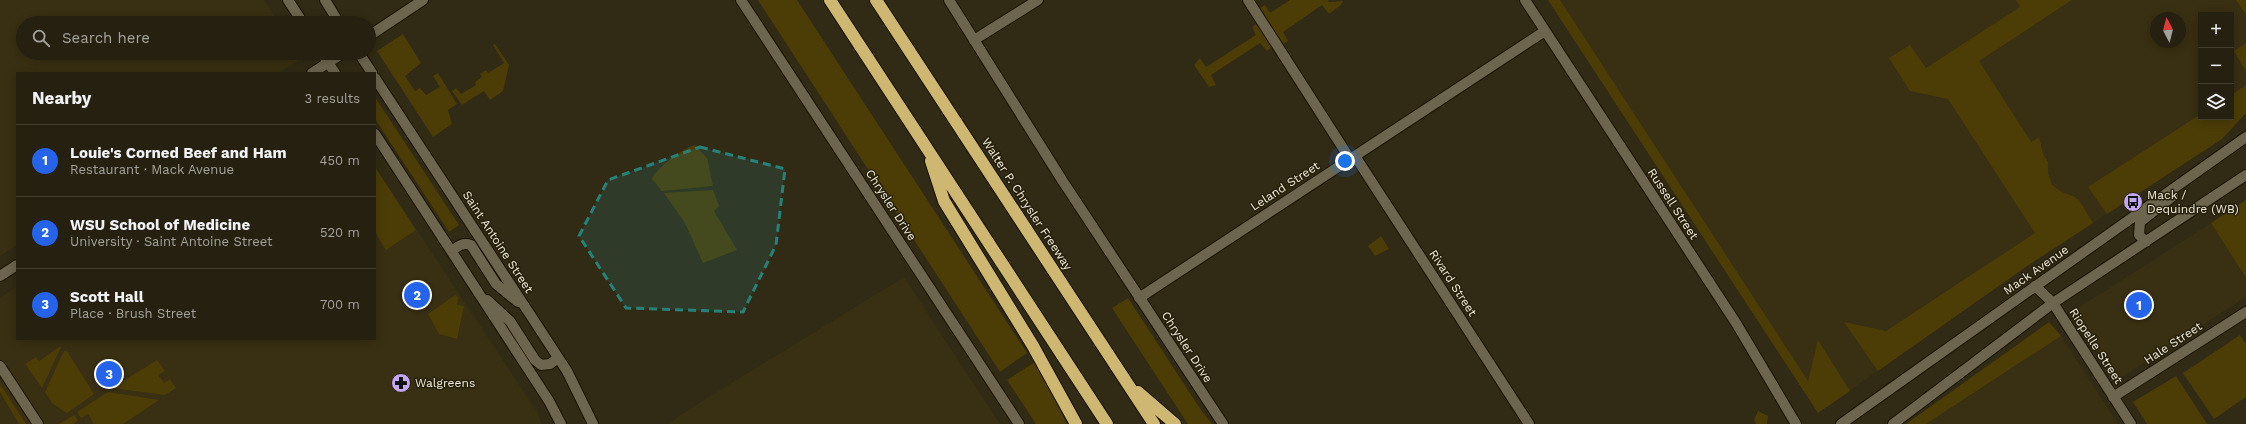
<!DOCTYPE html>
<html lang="en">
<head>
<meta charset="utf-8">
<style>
  body { margin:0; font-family:"Work Sans",sans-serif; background:#312d1d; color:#f1f3f6 }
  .controls { position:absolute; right:12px; top:12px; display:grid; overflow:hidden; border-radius:0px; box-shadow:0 2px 10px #0003 }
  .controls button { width:36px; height:36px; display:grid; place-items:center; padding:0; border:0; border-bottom:1px solid #423e2f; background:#25200f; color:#f1f3f6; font:20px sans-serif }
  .compass { position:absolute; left:2150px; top:12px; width:36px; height:36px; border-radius:50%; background:#25200f; box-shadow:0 2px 10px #0003; rotate:353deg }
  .you { position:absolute; left:1345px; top:161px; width:14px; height:14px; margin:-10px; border:3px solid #fff; border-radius:50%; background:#1a73e8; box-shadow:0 0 0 6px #1a73e833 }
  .badge { display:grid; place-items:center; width:26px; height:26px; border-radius:50%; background:#2563eb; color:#fff; font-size:13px; font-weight:700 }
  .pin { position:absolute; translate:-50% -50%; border:2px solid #fff; box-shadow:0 1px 4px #0006 }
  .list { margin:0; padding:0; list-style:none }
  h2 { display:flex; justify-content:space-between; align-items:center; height:52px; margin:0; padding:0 16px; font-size:17px }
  h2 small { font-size:13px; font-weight:400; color:#a3a39e }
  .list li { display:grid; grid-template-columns:26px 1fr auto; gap:12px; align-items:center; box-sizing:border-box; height:72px; padding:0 16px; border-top:1px solid #423e2f }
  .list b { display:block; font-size:15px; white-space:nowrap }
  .list p { margin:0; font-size:13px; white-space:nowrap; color:#a3a39e }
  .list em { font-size:13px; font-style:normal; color:#a3a39e }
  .icon { flex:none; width:22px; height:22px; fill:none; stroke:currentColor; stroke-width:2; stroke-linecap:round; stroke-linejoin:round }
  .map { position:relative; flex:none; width:2246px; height:424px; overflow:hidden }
  .search { position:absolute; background:#25200f; box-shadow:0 2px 10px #0003; left:16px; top:16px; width:360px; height:44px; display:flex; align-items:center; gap:10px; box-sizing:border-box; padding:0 14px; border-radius:22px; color:#a3a39e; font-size:15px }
  .panel { position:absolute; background:#25200f; box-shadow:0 2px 10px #0003; left:16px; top:72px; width:360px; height:268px; border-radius:0px }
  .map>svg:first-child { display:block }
  .built { fill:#392f12; fill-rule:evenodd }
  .green { fill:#4c3d07 }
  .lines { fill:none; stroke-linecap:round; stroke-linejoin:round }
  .street-casing { stroke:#191200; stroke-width:12 }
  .secondary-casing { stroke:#191200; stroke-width:12 }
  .highway-casing { stroke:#191200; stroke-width:14 }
  .street { stroke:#6d654d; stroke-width:10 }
  .secondary { stroke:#6d654d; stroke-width:10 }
  .highway { stroke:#ceb770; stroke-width:12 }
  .marked { fill:#268279; fill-opacity:0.2; stroke:#268279; stroke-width:3; stroke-dasharray:8 5; stroke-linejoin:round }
  .labels { text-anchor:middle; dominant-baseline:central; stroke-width:3; stroke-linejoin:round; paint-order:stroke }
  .street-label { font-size:12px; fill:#f0ebde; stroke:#27200a }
  .poi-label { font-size:12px; fill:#f0ebde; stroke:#27200a; text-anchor:start }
</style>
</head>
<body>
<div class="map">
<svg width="2246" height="424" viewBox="0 0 2246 424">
  <rect width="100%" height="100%" fill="#312a14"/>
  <path class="built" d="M0,0H264L279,23H23V53H298L302,58L279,73H17V245L0,256Z
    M1548,0H2246V113L2222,139L2030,264L1818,413ZM2201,15H2231V117H2201ZM2156,18H2180V42H2156Z
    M375,167L538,413L542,424H0V298L17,286V339H375Z
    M2211,223L2246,278V297L2116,381L2072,312Z
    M904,277L1000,424H667L707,398Z
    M2061,336L2118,424H1926Z"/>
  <path class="green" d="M758,0H797L1027,353L1000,372Z
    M1290,0H1328L1329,2L1343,1L1341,5L1329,14L1322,5L1283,32L1288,41L1283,44L1260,8L1265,5L1270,13Z
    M1548,0H1560L1808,381L1818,340L1850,391L1818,413Z
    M2016,0H2072L1979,61L2031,142L2039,137L2043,154L2048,162V173L2052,185L2062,192L2073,196L2079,200L2093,223L2030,264L1878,371L1844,322L1886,331L2035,233L1948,99L1910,91L1889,58L1910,45L1926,68L2020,7Z
    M2236,0H2246V15Z
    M1256,24L1272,47L1267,51L1260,43L1211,75L1216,85L1209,87L1194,65L1200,58L1206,67L1256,35L1252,27Z
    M403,34L421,63L405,76L415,91L420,88L426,95L440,87L433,76L438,73L457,104L448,110L452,124L433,137L377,51Z
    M2246,43V71L2234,51Z
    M495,44L509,65L503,91L490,100L484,91L462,105L452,91L456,88L461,94L476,85L475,82L482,77L480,74L486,70L488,73L504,63L493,45Z
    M2246,85V113L2222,139L2107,214L2088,187L2201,114V117H2231V95Z
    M375,97L459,225L449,232L375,119Z
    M695,145L707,158L713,186L662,191L652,179C656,168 685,147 695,145Z
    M375,167L416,230L386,250L375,232Z
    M713,190L719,206L714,211L737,250L703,263L685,223L664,193Z
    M2246,200V278L2211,223Z
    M1381,236L1389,249L1375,256L1368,246Z
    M455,295L458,297L457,305L464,306L457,339L439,334L428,314Z
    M1128,298L1201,410L1212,424H1188L1180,412L1112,308Z
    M2049,322L2061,336L1926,424H1906Z
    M2240,335L2246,344V397L2214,419L2183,373Z
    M59,347H61L42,388L25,364L36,357L39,361Z
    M64,351H67L94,394L67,413L52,403L45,392Z
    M157,360L165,371L158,375L164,383L170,379L176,388L165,395L112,388Z
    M1035,362L1067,424H1036L1007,380Z
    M2176,376L2207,424H2147L2133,402Z
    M0,384L26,424H19L0,392Z
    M108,392L159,400L123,424H94L88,414L81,418L77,412Z
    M1758,411L1768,416L1767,424H1756L1754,420Z
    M74,415L78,420L74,424H59Z"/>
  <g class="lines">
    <g class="street-casing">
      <path id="street" d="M1248,0L1350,159
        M1525,0L1736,323L1796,424
        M369,36L423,0
        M974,40L1038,0
        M312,73L343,53
        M1355,156L1529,424
        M0,276L17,265
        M2035,286L2053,303L2131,424
        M1139,298L1545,31
        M0,366L38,424
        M2113,397L2246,312"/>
    </g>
    <g class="secondary-casing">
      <path id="secondary" d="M288,0L303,23
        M325,0L339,23
        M741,0L1019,424
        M949,0L1062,180L1223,424
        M322,53L335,73
        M359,53L372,73
        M375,78L567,371L593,424
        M375,134L549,401L561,424
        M2146,242L2139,235L2140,222L2173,196
        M452,251C458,246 463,242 471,245L496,284L518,302
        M487,300L510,321L535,360L541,365L550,364L558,358
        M1841,424L2246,137
        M1893,424L2053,303L2246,175"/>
    </g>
    <g class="highway-casing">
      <path id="highway" d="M830,0L1107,424
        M876,0L1154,424
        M931,161L944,201L1033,346L1076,424
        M1138,392L1175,424"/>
    </g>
    <use href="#street" class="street"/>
    <use href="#secondary" class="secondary"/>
    <use href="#highway" class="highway"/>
  </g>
  <path class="marked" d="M700,147L785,169L776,245L743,312L626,308L579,236L608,180Z"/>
  <defs>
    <g id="bus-disc" transform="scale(1)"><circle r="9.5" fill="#c4a7f1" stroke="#27200a"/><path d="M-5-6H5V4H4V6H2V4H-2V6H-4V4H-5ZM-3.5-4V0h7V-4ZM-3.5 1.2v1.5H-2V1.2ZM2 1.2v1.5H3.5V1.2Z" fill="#111"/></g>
    <g id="pharmacy-disc" transform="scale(1)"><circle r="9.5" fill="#c4a7f1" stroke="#27200a"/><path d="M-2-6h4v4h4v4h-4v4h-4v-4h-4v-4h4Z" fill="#111"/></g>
  </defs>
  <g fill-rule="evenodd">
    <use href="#bus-disc" x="2133" y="202"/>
    <use href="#pharmacy-disc" x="401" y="383"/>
  </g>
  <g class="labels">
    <g class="street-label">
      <text transform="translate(1285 186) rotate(-33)">Leland Street</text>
      <text transform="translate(1027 204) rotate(57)">Walter P. Chrysler Freeway</text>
      <text transform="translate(1673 204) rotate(57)">Russell Street</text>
      <text transform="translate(891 205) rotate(57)">Chrysler Drive</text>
      <text transform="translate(498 242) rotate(57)">Saint Antoine Street</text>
      <text transform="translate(2036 270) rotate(-35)">Mack Avenue</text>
      <text transform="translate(1453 283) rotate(57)">Rivard Street</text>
      <text transform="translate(2173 343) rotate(-33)">Hale Street</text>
      <text transform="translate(2096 346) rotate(57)">Riopelle Street</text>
      <text transform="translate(1187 347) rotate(57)">Chrysler Drive</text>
    </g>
    <g class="poi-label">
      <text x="2147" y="195">Mack /<tspan x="2147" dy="14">Dequindre (WB)</tspan></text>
      <text x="415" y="383">Walgreens</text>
    </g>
  </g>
</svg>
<div class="controls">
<button>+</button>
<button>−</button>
<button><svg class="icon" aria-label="layers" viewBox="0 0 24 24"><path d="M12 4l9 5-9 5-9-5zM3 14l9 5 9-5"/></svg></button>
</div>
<svg class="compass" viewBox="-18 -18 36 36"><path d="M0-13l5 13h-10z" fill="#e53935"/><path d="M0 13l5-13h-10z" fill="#a3a39e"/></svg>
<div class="you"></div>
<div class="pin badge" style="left:2139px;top:305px">1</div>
<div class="pin badge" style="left:417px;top:295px">2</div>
<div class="pin badge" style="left:109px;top:374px">3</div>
<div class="search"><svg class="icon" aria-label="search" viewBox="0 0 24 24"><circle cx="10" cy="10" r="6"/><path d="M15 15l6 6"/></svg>Search here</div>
<section class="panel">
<h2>Nearby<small>3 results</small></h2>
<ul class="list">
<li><span class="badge">1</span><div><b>Louie's Corned Beef and Ham</b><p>Restaurant · Mack Avenue</p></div><em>450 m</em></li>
<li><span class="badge">2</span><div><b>WSU School of Medicine</b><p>University · Saint Antoine Street</p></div><em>520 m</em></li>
<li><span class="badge">3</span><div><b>Scott Hall</b><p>Place · Brush Street</p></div><em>700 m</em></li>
</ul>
</section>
</div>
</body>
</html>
